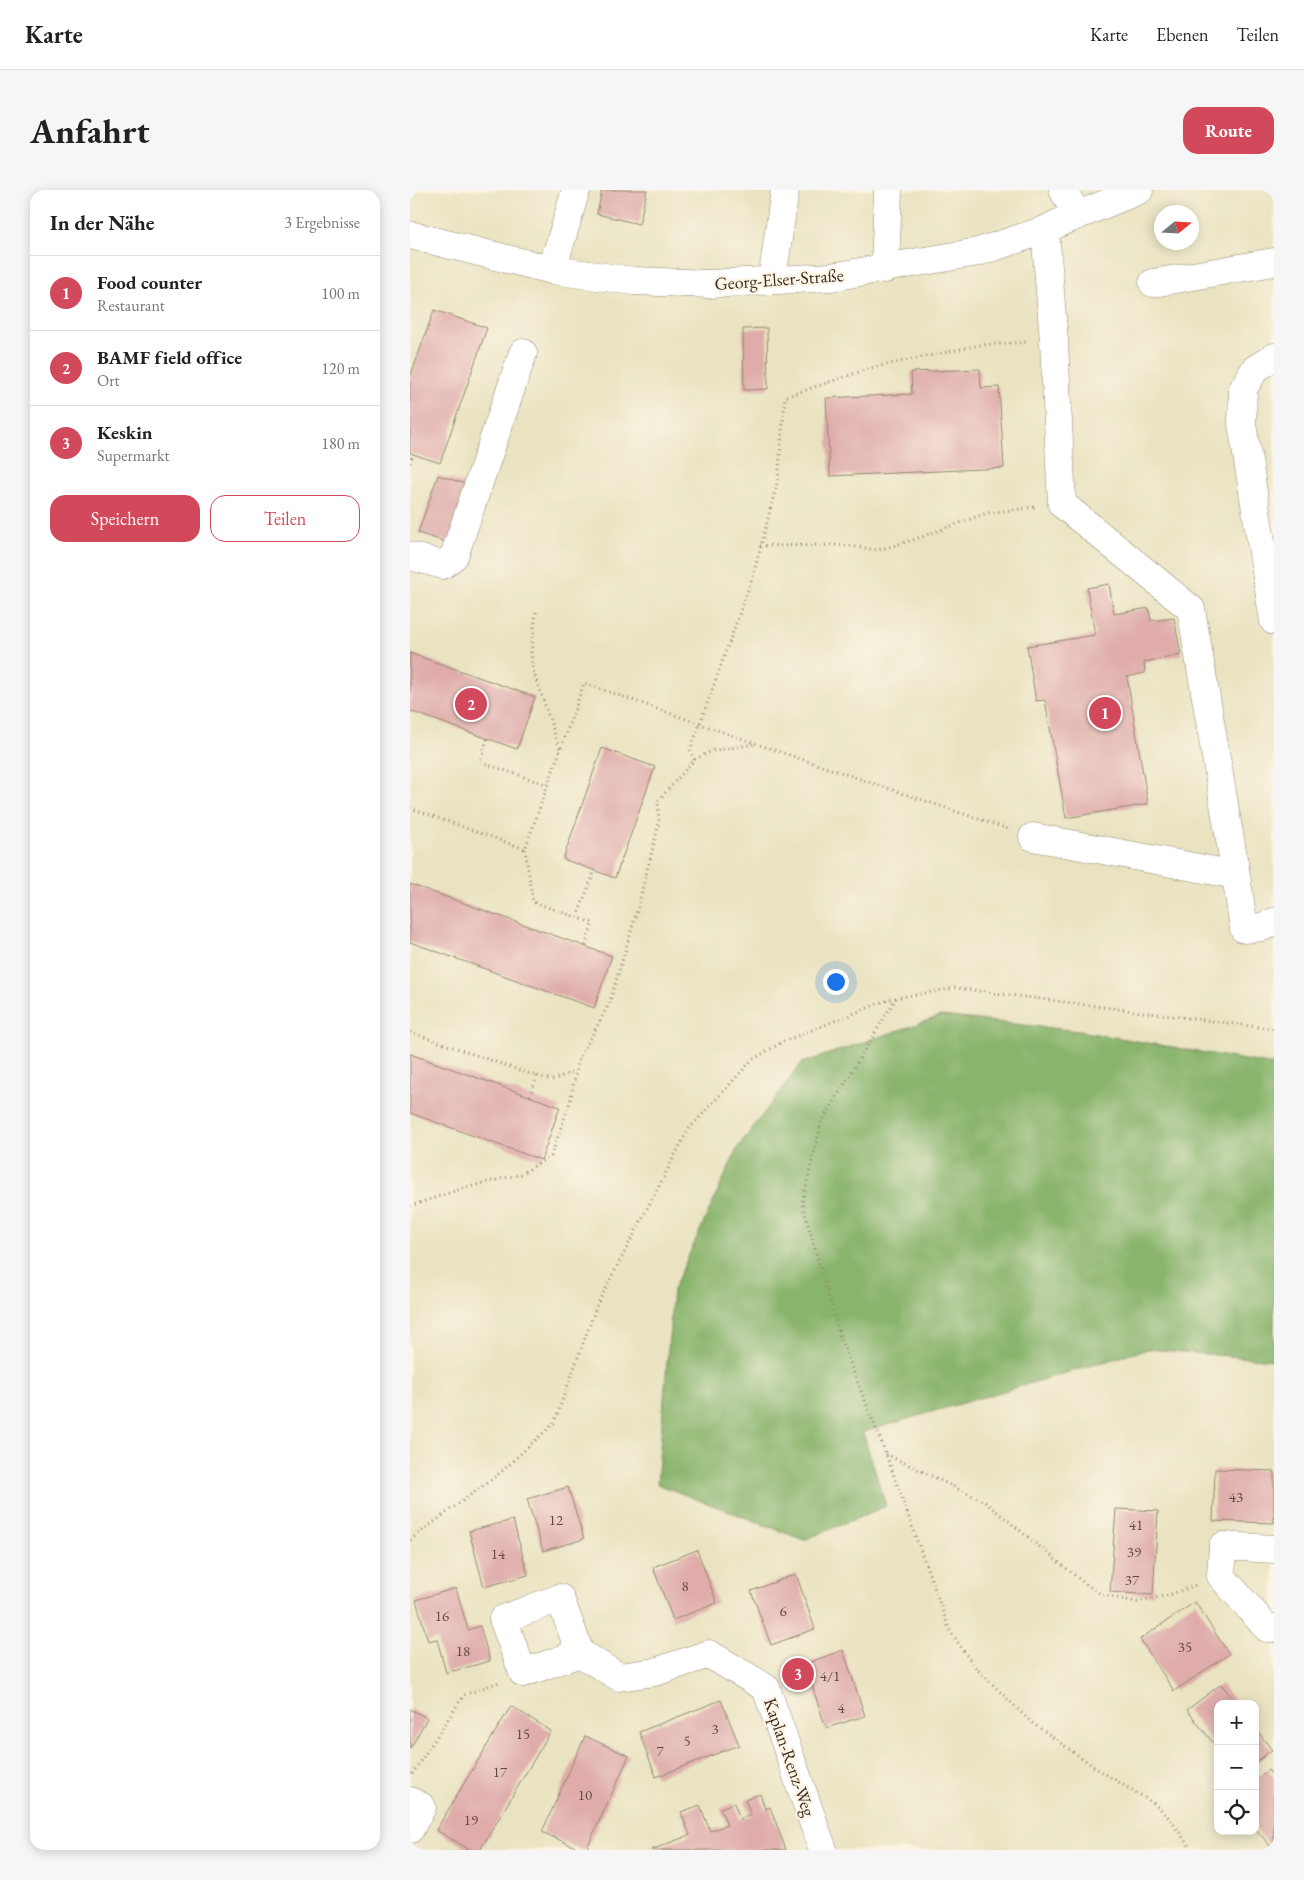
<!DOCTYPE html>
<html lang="de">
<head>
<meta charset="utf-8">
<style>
  body { margin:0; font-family:"EB Garamond",serif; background:#f6f6f6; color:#222 }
  .controls { position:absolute; right:15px; bottom:15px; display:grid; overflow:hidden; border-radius:10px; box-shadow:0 2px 12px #0003 }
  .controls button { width:45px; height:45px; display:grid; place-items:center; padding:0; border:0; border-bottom:1px solid #e0e0e0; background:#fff; color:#222; font:25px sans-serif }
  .compass { position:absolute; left:744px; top:15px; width:45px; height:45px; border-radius:50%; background:#fff; box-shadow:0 2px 12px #0003; rotate:72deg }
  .you { position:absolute; left:425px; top:791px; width:18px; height:18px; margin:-12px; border:4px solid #fff; border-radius:50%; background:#1a73e8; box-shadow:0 0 0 8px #1a73e833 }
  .badge { display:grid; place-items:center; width:32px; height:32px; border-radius:50%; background:#d1495b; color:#fff; font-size:16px; font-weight:700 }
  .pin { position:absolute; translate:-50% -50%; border:2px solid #fff; box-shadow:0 1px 5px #0006 }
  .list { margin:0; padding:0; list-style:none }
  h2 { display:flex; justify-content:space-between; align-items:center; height:65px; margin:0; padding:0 20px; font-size:21px }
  h2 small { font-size:16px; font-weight:400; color:#767676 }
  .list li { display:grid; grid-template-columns:32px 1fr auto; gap:15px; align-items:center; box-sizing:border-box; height:75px; padding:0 20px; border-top:1px solid #e0e0e0 }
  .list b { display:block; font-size:19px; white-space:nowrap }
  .list p { margin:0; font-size:16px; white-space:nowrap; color:#767676 }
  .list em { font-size:16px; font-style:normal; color:#767676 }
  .actions { display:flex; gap:10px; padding:15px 20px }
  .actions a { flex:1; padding:11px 0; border:1px solid #d1495b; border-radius:15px; text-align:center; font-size:18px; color:#d1495b }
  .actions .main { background:#d1495b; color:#fff }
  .icon { flex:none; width:28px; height:28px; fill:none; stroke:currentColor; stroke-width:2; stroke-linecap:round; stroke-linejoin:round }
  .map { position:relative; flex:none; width:864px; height:1660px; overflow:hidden; border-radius:15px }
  header { display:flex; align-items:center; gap:30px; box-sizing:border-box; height:70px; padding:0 25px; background:#fff; border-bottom:1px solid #e0e0e0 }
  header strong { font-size:24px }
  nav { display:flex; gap:28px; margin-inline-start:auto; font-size:18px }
  .intro { display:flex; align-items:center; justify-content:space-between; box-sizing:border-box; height:120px; padding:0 30px }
  h1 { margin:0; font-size:35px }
  .button { padding:12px 22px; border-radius:15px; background:#d1495b; color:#fff; font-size:18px; font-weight:700 }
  main { display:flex; gap:30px; padding:0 30px }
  aside { flex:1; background:#fff; border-radius:15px; box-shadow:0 2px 12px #0003 }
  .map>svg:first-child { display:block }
  .forest { fill:#88b46c; stroke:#626f45 }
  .building { fill:#dfacaa }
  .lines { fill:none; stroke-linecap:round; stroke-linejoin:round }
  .minor-casing { stroke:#928670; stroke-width:29 }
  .path { stroke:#928670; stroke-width:3; stroke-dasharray:1 4; stroke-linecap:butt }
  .minor { stroke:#fff; stroke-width:28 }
  .labels { text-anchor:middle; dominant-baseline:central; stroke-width:4.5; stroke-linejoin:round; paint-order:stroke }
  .number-label { font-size:15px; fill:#644a41 }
  .street-label { font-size:18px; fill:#3b2a1e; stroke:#fcf5e5 }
</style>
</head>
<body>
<header>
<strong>Karte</strong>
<nav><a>Karte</a><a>Ebenen</a><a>Teilen</a></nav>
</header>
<div class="intro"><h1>Anfahrt</h1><a class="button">Route</a></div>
<main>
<aside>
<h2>In der Nähe<small>3 Ergebnisse</small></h2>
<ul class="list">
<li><span class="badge">1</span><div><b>Food counter</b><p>Restaurant</p></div><em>100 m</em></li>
<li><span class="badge">2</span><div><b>BAMF field office</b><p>Ort</p></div><em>120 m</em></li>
<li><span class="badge">3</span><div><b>Keskin</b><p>Supermarkt</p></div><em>180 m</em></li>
</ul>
<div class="actions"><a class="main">Speichern</a><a>Teilen</a></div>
</aside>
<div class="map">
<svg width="864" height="1660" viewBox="0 0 864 1660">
  <rect width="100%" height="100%" fill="#fcf5e5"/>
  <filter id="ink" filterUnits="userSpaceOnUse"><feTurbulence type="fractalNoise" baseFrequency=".02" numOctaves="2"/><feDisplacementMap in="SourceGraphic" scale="10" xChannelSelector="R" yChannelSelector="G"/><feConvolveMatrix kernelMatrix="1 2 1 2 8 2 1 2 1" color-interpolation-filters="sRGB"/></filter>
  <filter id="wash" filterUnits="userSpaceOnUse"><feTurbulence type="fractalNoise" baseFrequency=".0096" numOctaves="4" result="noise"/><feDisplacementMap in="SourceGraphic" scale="20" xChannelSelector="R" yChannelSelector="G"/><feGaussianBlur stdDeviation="1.12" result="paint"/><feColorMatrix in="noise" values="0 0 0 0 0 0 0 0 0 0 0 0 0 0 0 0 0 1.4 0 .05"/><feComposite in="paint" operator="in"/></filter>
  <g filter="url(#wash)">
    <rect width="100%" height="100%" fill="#e9e3c1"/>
    <path class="forest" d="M531,826L669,841L864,875V1170L738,1159L453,1242L476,1316L394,1350L247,1294L263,1100L328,957L392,873Z"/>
    <g id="blocks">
      <path class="building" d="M192,0H237L229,34L187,24Z
        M24,120L77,138L30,273L0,263V188Z
        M357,138L358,199L334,200L333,139Z
        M570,179L571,198L589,197L594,278L420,286L416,208L502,204L501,182Z
        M28,285L59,295L39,353L8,343Z
        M699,394L704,424L739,418L741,431L764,428L771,465L734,472L735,483L717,487L738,614L656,628L635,510L626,511L617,456L685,445L677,398Z
        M0,463L125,507L107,559L0,521Z
        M192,558L245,577L205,688L153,669Z
        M0,694L202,766L184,818L0,752Z
        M0,864L150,917L131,970L0,923Z
        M805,1279L864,1281V1333L803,1331Z
        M158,1297L174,1349L133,1361L117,1309Z
        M706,1319L748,1321L743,1405L700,1402Z
        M103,1330L118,1385L74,1397L59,1341Z
        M287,1360L307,1413L263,1430L243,1377Z
        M386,1384L405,1439L361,1455L341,1401Z
        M46,1398L58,1440L70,1436L80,1471L36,1483L27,1449L18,1451L6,1410Z
        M785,1412L819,1464L764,1501L730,1449Z
        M433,1460L455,1526L416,1538L395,1474Z
        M811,1494L827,1514H808V1559L777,1520Z
        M311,1510L329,1555L246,1587L229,1542Z
        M101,1516L141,1541L70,1660H60L26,1640Z
        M0,1519L17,1528L0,1559Z
        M845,1538L862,1560L845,1573Z
        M175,1546L219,1566L176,1660H172L132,1642Z
        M858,1580L864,1587V1657L862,1658L845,1638V1590Z
        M350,1604L355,1619L360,1617L376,1660H241L280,1645L271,1622L290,1615L300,1641L317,1635L310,1618L324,1613L330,1629L341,1625L335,1610Z"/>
    </g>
  </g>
  <g filter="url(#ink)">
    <use href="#blocks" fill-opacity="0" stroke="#928670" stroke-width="1"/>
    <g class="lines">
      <g class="minor-casing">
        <path id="minor" d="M653,0L667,25
          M0,45L142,80L224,91L300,94L421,87L568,62L635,40L649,33L729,0
          M475,79L478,0
          M142,80L166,0
          M362,90L375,0
          M743,93L864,72
          M864,167L845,179L833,199L832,234L864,431
          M0,366L33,375L44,366L113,163
          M623,647L826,685L781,419L652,314L644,151L635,40
          M826,685L834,739L852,737L864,732
          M864,1359L813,1356L811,1386L857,1438H864
          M170,1463L113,1483L93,1429L150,1408L170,1463L209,1487L245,1482L299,1464L356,1498L413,1660
          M0,1611L12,1617L0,1639"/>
      </g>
      <path class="path" d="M0,273L3,264
        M350,356L431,355L468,360L500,351L577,323L626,317
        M126,422L121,463L123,480L150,560
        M77,549L70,572L138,595
        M284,570L280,561L343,386L368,290L375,207L461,178L570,155L618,152
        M0,618L115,659L174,493L347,554L598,639
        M115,659L123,712L183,733L175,757
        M167,727L185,680
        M486,808L411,933L392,1013L431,1150L476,1264L539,1439L563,1475L621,1532L687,1579L745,1614L759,1628L782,1660
        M0,842L117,883L142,890L165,881
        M120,906L127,886
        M0,1016L54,998L111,984L141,966L160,912L168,871L199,814L226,725L249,633L248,611L284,570L301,561L346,554
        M476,1264L575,1312L673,1392L692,1405L727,1412L759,1405L786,1395
        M0,1350L90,1283L144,1233L187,1115L278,940L342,870L372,852L480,809L545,798L864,839
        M2,1584L54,1505L89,1492"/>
      <use href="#minor" class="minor"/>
    </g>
  </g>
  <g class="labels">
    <g class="number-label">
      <text x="826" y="1306">43</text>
      <text x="146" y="1329">12</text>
      <text x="726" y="1334">41</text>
      <text x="724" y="1361">39</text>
      <text x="88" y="1363">14</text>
      <text x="722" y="1389">37</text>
      <text x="275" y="1395">8</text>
      <text x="373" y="1420">6</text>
      <text x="32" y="1425">16</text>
      <text x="775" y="1456">35</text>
      <text x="53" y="1460">18</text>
      <text x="420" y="1485">4/1</text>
      <text x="431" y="1517">4</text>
      <text x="305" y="1538">3</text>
      <text x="113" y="1543">15</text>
      <text x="277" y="1550">5</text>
      <text x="250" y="1560">7</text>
      <text x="90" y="1581">17</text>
      <text x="175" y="1604">10</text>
      <text x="61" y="1629">19</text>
    </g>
    <g class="street-label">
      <text transform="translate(369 89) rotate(-4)">Georg-Elser-Straße</text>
      <text transform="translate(380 1567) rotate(71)">Kaplan-Renz-Weg</text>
    </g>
  </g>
</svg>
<div class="controls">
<button>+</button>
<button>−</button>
<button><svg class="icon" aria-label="locate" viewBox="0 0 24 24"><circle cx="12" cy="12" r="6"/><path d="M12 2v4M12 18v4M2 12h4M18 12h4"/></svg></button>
</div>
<svg class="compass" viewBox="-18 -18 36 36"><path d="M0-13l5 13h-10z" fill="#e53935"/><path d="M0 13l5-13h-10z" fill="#767676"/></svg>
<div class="you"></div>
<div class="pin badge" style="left:695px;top:523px">1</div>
<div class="pin badge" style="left:61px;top:514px">2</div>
<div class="pin badge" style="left:388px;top:1484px">3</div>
</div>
</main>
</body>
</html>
